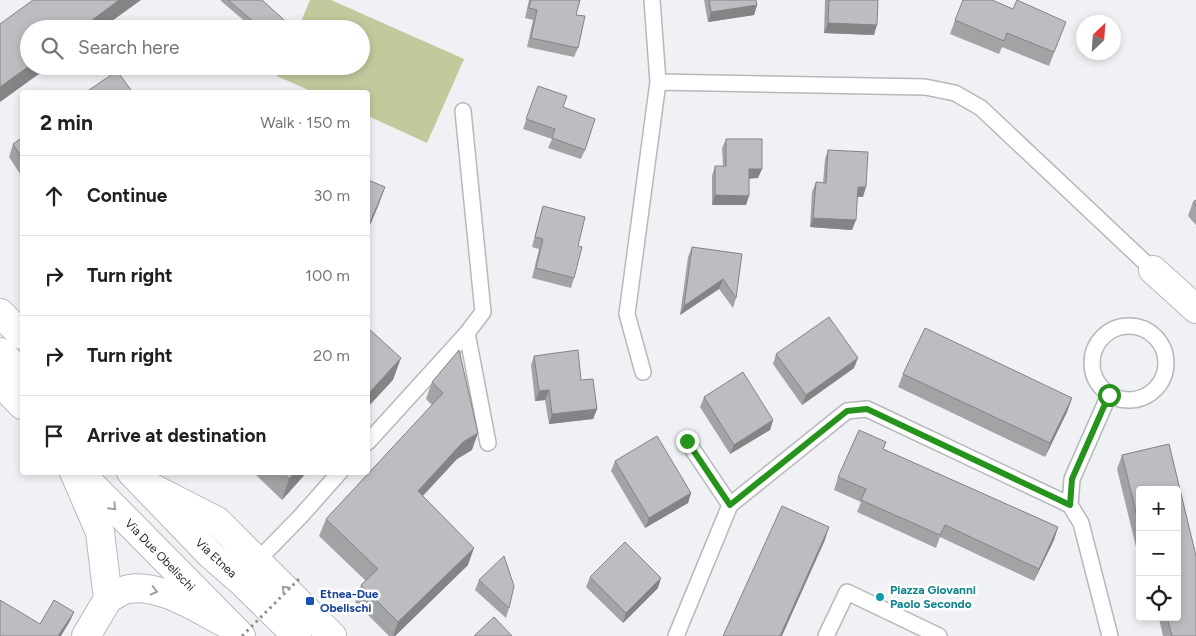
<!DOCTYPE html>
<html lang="en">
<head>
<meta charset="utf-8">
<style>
  body { margin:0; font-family:Figtree,sans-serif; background:#f2f2f2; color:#202124 }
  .controls { position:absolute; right:15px; bottom:15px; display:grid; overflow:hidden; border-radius:5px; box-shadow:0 2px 8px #0003 }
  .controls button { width:45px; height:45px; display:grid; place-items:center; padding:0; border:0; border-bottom:1px solid #e0e0e0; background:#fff; color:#202124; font:25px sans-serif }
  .compass { position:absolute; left:1076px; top:15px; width:45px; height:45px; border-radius:50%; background:#fff; box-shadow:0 2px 8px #0003; rotate:25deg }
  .stop { position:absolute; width:15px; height:15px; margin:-11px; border:4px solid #26931c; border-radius:50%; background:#fff }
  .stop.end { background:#26931c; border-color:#fff; box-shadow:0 1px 5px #0008 }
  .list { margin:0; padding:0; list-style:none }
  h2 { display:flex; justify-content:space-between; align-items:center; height:65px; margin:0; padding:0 20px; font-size:21px }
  h2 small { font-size:16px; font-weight:400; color:#757577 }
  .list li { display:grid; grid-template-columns:32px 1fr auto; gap:15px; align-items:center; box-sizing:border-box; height:80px; padding:0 20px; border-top:1px solid #e0e0e0 }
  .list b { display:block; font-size:19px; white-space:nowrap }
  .list em { font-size:16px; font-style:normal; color:#757577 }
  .icon { flex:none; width:28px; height:28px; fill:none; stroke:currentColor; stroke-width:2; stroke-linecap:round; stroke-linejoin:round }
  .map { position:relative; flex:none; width:1196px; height:636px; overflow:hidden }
  .search { position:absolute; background:#fff; box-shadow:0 2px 8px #0003; left:20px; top:20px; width:350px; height:55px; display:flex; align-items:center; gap:12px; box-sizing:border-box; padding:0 18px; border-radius:28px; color:#757577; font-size:19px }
  .panel { position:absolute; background:#fff; box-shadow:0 2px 8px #0003; left:20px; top:90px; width:350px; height:385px; border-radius:5px }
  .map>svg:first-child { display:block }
  .pitch { fill:#c2c99c }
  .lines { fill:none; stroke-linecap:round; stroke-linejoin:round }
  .service-casing { stroke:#b7b8ba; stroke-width:18 }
  .minor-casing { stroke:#b7b8ba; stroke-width:30 }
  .primary-casing { stroke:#b7b8ba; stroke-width:30 }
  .service { stroke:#fff; stroke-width:15 }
  .minor { stroke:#fff; stroke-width:28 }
  .primary { stroke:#fff; stroke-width:28 }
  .path-bridge { stroke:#8e8f91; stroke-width:3; stroke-dasharray:2.5 4; stroke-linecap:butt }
  .wall { fill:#a2a3a5 }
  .shaded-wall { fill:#848486 }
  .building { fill:#bcbdc0; stroke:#848486 }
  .oneway { stroke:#9f9f9f }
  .route { stroke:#26931c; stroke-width:6 }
  .culture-dot { fill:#0f9aa8; stroke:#fff; stroke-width:2 }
  .transit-dot { fill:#1a4fb4; stroke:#fff; stroke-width:2 }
  .labels { text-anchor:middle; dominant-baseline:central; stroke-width:5; stroke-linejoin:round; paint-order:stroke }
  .street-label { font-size:12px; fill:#29292a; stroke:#fff }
  .culture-label { font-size:12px; font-weight:bold; fill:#0d838f; stroke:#fff; text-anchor:start }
  .transit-label { font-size:12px; font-weight:bold; fill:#164399; stroke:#fff; text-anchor:start }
</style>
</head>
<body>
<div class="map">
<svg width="1196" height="636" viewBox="0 0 1196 636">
  <rect width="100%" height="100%" fill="#f0f1f4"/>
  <path class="pitch" d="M310,0H331L464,59L427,143L368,116V92H313L277,76L281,66H361V29H298Z"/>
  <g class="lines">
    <g class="service-casing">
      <path id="service" d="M652,0L658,82
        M463,111L483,312L467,333
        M1092 363a37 37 0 1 1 74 0a37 37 0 1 1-74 0Z
        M643,372L627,314L658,82L925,87L955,93L981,108L1153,270
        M687,441L730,505
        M368,442L467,333L488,443
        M1070,505L1072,479L1109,395
        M257,561L300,517L340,472
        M676,636L730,505L847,411L867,409L1070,505L1081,523L1110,636
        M826,636L847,592L939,636"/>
    </g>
    <g class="minor-casing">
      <path id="minor" d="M1153,270L1196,309
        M0,313L22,335
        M74,472L100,532L108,599
        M143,483L217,521L332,636
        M108,599C115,595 122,590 129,589C160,583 199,610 227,624
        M86,636L108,599"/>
    </g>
    <g class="primary-casing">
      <path id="primary" d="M0,352L22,374
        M0,382L22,405
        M79,472L241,636
        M131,472L211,555L242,582L297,636"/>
    </g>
    <use href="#service" class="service"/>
    <use href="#minor" class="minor"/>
    <use href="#primary" class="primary"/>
    <path class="path-bridge" d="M242,636L301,577"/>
  </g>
  <path class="wall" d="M221,0H262L294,29H254L221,1Z
    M529,0H580L576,15L578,48L574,57L527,47L533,20L525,18Z
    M704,0H756L757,5L754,15L708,22Z
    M825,0H878L874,35L824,33Z
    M955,20L1061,35L1049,66L1002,47L999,54L950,34Z
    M538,86L563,107L585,150L581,159L548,148L552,139L523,129Z
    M22,138V177L9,157L13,144Z
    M726,139L758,178H749L746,205H712V176L715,166H723L722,148Z
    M828,150L863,197H857L852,230L810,227L812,192L816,182L823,183L825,159Z
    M1196,200V225L1188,216L1193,202Z
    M543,206L578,246L574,278L571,288L532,278L539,249L532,247L540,216Z
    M692,247L742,254L736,298L733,308L719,289L680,315L688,257Z
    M459,350L472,450L457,459L423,496L468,565L395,636H389L355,602L361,585L366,581L319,536L326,519L432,405L426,399L432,382Z
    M776,354L854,368L802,405L773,364Z
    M534,356L581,380L597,409L593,419L549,424L545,400L535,401L531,365Z
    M903,374L1072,398L1067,412L1045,457L898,387Z
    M704,397L773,420L770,430L730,454L700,407Z
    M886,442L883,449L1058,527L1054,540L1034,581L940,537L936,548L857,512L861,502L834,490L838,477Z
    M1169,444L1196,556V636H1163L1159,619L1153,620V617H1177V490H1140V563L1117,469L1122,455Z
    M615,461L691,493L688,503L645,528L611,471Z
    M253,472H307L282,500Z
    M590,577L658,588L623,623L586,587Z
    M479,580L509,608L506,618L475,590Z"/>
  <path class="shaded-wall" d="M119,0H141L101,29H80Z
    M757,5L754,15L708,22L711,12Z
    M828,23L877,25L874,35L824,33Z
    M29,66H50L0,102V87Z
    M749,169H762L758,178L746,179Z
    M385,187L379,204L368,230V227Z
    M858,187H866L863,197L854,196Z
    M715,195L749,196L746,205H712Z
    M813,218L856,220L852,230L810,227Z
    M723,279L719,289L680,315L684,306Z
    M401,358L393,380L368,407V394Z
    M858,358L854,368L802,405L806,395Z
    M549,390L545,400L535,401L539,391Z
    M1072,398L1067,412L1045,457L1050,443Z
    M597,409L593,419L549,424L552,414Z
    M773,420L770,430L730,454L734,445Z
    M478,433L472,450L457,459L412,507L418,491L463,442Z
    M295,472H307L282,500L289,479Z
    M691,493L688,503L645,528L649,518Z
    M829,527L825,540L782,636H780Z
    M1058,527L1054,540L1034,581L1039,569Z
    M474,548L468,565L395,636H393L398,622Z
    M661,578L658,588L623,623L626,613Z
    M74,612L70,621L61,636H58Z
    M1154,617H1159V619L1153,620Z"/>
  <path class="building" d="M33,0H119L80,29H29V66L0,87V24Z
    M228,0H262L294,29H262Z
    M531,0H580L576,15L585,16L578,48L531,38L537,10L529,8Z
    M709,0H756L757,5L711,12Z
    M829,0H878L877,25L828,23Z
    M963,0H992L1013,9L1017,0L1066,22L1054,52L1007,33L1004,41L955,20Z
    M117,71L131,90L128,92H86Z
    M538,86L567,96L563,107L595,119L585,150L552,138L555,129L526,119Z
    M22,138V158L13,144Z
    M726,139H762V169H749V196L715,195V166H726Z
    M828,150L868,152L866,187H858L856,220L813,218L816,182L826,183Z
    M368,180L385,187L368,227Z
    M1196,200V206L1193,202Z
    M543,206L585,217L578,246L582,247L574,278L536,268L543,239L535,237Z
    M692,247L742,254L736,298L723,279L684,306Z
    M829,317L858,358L806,395L776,354Z
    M368,328L401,358L368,394Z
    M925,328L1072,398L1050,443L903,374Z
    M459,350L478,433L463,442L418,491L474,548L398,622L361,585L378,569L326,519L443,393L432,382Z
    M578,350L581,380L593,379L597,409L552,414L549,390L539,391L534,356Z
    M743,372L773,420L734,445L704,397Z
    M859,430L886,442L883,449L1058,527L1039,569L945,525L940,535L861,500L866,489L838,477Z
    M657,436L691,493L649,518L615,461Z
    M1169,444L1196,556V636H1172L1167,617H1177V490H1140V528L1122,455Z
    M283,472H295L289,479Z
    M782,506L829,527L780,636H723Z
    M625,542L661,578L626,613L590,577Z
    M504,556L514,586L509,608L479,580Z
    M0,600L40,624L54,600L74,612L58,636H0Z
    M494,617L512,636H474Z"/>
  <defs><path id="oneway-chevron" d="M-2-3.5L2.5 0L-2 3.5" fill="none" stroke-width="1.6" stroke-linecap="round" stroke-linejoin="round" transform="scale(1.25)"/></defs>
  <g class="oneway">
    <use href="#oneway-chevron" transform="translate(113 507) rotate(46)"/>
    <use href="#oneway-chevron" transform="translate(285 589) rotate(-135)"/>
    <use href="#oneway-chevron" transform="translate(154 591) rotate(14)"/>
  </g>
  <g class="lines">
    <path class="route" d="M687,441L730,505L847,411L867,409L1070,505L1072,479L1109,395"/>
  </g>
  <circle class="culture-dot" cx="880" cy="597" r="5"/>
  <rect class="transit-dot" x="305" y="596" width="10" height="10" rx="2.5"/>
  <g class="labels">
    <g class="street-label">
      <text transform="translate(160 555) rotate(46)">Via Due Obelischi</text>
      <text transform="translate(216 558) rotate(43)">Via Etnea</text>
    </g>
    <g class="culture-label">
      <text x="890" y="590">Piazza Giovanni<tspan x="890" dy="14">Paolo Secondo</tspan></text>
    </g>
    <g class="transit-label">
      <text x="320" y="594">Etnea-Due<tspan x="320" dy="14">Obelischi</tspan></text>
    </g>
  </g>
</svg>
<div class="controls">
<button>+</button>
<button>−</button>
<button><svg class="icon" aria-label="locate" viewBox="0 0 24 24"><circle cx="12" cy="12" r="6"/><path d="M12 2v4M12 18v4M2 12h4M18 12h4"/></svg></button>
</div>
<svg class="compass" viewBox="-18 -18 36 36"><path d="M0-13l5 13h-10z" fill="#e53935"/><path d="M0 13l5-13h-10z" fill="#757577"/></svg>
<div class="stop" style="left:1109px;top:395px"></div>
<div class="stop end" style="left:687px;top:441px"></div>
<div class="search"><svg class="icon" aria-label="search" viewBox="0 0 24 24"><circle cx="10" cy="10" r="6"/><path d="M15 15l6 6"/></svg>Search here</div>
<section class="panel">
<h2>2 min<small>Walk · 150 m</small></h2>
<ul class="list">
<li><svg class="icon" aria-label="ahead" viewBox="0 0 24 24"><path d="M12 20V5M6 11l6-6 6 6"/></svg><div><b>Continue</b></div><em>30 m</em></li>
<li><svg class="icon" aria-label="right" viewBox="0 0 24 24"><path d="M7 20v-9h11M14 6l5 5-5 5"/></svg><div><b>Turn right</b></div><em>100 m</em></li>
<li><svg class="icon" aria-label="right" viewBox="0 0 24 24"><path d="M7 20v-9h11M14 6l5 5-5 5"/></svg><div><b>Turn right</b></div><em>20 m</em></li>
<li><svg class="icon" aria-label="arrive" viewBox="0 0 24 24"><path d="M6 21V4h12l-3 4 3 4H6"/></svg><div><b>Arrive at destination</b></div></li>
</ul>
</section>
</div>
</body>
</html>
